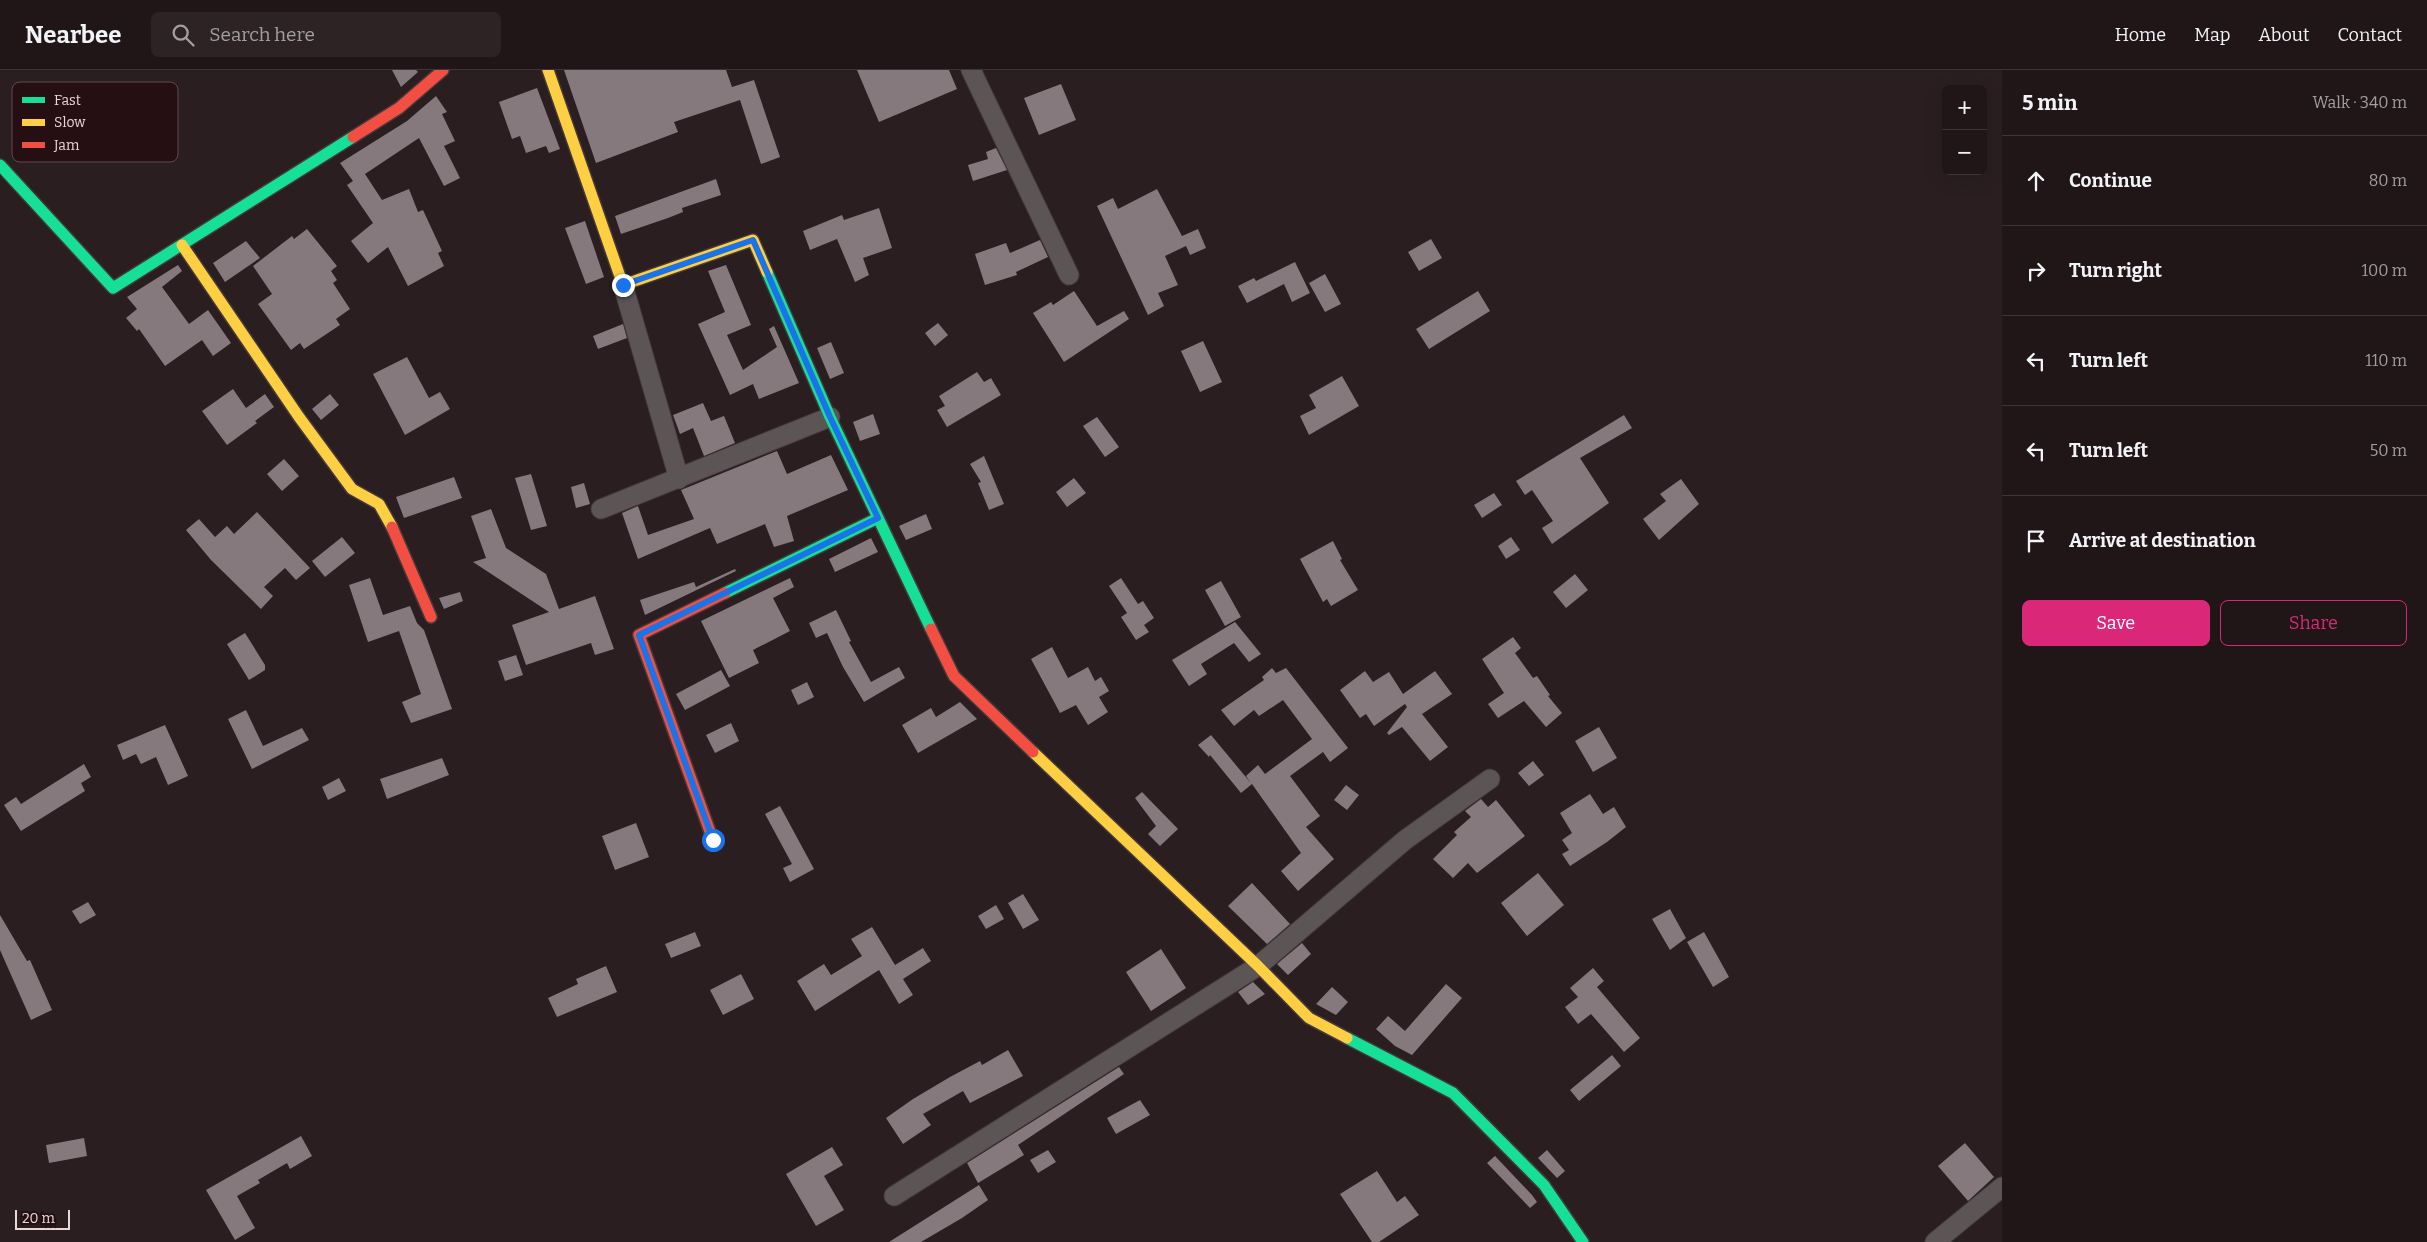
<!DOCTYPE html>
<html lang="en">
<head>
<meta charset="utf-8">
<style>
  body { margin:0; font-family:Bitter,serif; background:#2d2325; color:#f1f3f6 }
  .controls { position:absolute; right:15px; top:15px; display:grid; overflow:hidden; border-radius:8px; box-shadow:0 5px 20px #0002 }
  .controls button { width:45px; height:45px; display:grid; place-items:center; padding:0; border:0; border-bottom:1px solid #3d3537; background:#201618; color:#f1f3f6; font:25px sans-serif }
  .scale { position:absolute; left:15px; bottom:12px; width:55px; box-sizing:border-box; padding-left:5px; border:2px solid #e9d7d9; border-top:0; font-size:14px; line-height:18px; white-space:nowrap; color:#e9d7d9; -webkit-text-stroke:4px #260f13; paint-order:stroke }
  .stop { position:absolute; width:15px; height:15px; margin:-11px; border:4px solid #1a73e8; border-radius:50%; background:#fff }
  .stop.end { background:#1a73e8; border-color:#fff; box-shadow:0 1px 5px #0008 }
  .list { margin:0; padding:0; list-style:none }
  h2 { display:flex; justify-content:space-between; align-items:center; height:65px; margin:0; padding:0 20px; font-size:21px }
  h2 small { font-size:16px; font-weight:400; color:#a29fa2 }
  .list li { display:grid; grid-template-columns:32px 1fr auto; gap:15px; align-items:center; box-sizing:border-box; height:90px; padding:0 20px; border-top:1px solid #3d3537 }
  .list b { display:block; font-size:19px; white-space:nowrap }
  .list em { font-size:16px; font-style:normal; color:#a29fa2 }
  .actions { display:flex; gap:10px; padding:15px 20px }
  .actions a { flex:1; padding:11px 0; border:1px solid #db2777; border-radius:8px; text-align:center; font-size:18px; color:#db2777 }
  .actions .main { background:#db2777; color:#fff }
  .icon { flex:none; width:28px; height:28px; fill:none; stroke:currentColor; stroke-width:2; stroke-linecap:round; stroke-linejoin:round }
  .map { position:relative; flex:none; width:2002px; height:1172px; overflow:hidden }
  header { display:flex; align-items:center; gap:30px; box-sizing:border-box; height:70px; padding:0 25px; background:#201618; border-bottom:1px solid #3d3537 }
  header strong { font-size:24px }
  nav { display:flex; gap:28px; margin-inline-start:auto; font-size:18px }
  .search { width:350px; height:45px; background:#2d2325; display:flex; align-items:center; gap:12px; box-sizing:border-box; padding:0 18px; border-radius:8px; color:#a29fa2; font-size:19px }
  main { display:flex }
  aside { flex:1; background:#201618 }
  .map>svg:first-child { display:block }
  .building { fill:#86797e }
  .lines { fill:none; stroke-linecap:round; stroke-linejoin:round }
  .street-casing { stroke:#44393b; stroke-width:21 }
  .fast-casing { stroke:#44393b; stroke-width:14 }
  .slow-casing { stroke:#44393b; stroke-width:14 }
  .jam-casing { stroke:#44393b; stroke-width:14 }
  .street { stroke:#5c5555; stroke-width:19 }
  .fast { stroke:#16e098; stroke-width:11 }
  .slow { stroke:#ffcf43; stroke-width:11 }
  .jam { stroke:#f24e42; stroke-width:11 }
  .route { stroke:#1a73e8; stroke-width:6 }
  .key { fill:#260f13; stroke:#604b4e; stroke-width:1 }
  .key-label { font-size:14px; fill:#e9d7d9 }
</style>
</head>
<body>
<header>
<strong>Nearbee</strong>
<div class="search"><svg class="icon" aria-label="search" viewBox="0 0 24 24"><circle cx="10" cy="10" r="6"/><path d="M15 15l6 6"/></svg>Search here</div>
<nav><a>Home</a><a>Map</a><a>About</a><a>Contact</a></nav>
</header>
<main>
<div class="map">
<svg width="2002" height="1172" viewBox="0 0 2002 1172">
  <rect width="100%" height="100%" fill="#2a1e20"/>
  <path class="building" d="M392,0H416L418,2L401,17Z
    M564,0H726L732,17L754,10L780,87L761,94L740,30L674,52L678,62L596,93Z
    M857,0H949L957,19L879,52Z
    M1061,14L1076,50L1039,65L1024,28Z
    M537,18L560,79L549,83L546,76L526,83L520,66L512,69L499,32Z
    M436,26L447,42L442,44L455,71L444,76L460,108L444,116L419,68L365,104L382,130L409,119L418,142L423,140L442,181L438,183L444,196L408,216L388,177L368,193L351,171L373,153L347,115L353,111L340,93L407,51Z
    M996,78L1007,100L973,111L968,95L988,89L986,82Z
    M716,109L721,125L682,138L683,142L668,148L621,164L615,146Z
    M1157,119L1182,166L1198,159L1206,178L1190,185L1186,176L1165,186L1178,215L1158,223L1164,236L1148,245L1097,136L1113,128L1118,139Z
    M879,138L892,178L863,188L869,205L855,212L837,169L810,180L803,161L842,145L844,150Z
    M585,151L604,207L586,214L565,158Z
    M307,159L337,196L331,201L337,210L333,213L350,239L336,249L340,255L304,279L300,273L291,280L258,234L272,224L253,196L292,166L294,169Z
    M1431,169L1442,188L1419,201L1408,182Z
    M1040,170L1048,187L1016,202L1017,205L985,215L975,184L1006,173L1010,183Z
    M246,171L260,188L225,212L213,193Z
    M1295,192L1310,223L1292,232L1284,214L1247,233L1238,216L1254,208L1256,211Z
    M178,195L182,201L162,217L189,254L208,240L231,273L213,286L202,270L165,296L139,259L137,261L126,248L137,239L127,227Z
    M726,195L751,255L727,265L743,300L777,277L769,259L774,256L799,313L759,329L753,314L730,325L698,254L725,242L708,201Z
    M1325,204L1341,234L1325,242L1309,213Z
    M1074,221L1097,256L1124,241L1129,249L1064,292L1033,243L1051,232L1053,235Z
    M1478,221L1490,241L1429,279L1416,259Z
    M938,253L948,265L935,276L925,263Z
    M623,254L627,268L598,279L593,266Z
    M1203,271L1222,312L1200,322L1181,281Z
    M831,272L844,303L830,309L817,278Z
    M407,287L429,328L440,322L450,339L405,365L373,304Z
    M977,302L984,312L991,308L1001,325L947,357L937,340L945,336L939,326Z
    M1342,306L1359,336L1309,365L1300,346L1316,338L1309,325Z
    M233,319L246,338L265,324L274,337L255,351L257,353L227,375L202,341Z
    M330,324L339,335L321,350L312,339Z
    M703,333L711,351L724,346L735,373L704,386L693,358L680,364L673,345Z
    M873,344L880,364L860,371L853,352Z
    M1624,345L1632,358L1580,388L1609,433L1552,474L1542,458L1553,451L1532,420L1525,425L1516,411Z
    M1097,347L1119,377L1105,387L1083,356Z
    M777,381L787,404L831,385L848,420L787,446L794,471L774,477L765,454L717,474L710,458L638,489L622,443L638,436L648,465L694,449L681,420Z
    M984,386L1004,434L989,440L978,413L981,412L970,394Z
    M284,389L299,406L282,421L267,404Z
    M531,404L547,456L531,460L515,408Z
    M454,407L462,428L404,448L396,427Z
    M1074,408L1086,423L1067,437L1056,422Z
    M1681,409L1699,434L1659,470L1643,449L1666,431L1660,424Z
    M584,413L590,434L576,438L571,417Z
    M1494,423L1502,435L1482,448L1474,435Z
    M491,439L506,478L546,504L559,539L595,526L614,579L595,585L591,573L526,595L512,555L549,542L473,492L486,488L471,446Z
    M257,442L310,498L296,510L285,498L264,517L273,526L261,539L211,490L186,460L199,449L215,467L227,456L234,464Z
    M926,444L932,459L906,470L899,456Z
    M342,467L355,483L325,507L312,491Z
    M1511,467L1520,480L1506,489L1498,476Z
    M871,468L878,482L835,502L829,489Z
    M1333,471L1342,489L1340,490L1358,520L1331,536L1327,529L1323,532L1300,489Z
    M735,499L736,501L645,545L640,530L694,512L696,517Z
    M1575,504L1588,520L1566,538L1553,522Z
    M370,508L383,545L410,536L417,553L424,560L452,639L411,653L402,632L421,624L399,561L368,572L349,515Z
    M790,508L794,517L773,528L790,561L753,580L759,593L729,608L701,551Z
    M1121,508L1138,534L1143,531L1154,548L1144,555L1149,562L1136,570L1121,547L1127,543L1109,516Z
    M1221,511L1241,547L1225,556L1205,520Z
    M460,522L463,531L444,539L439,528Z
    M836,540L851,571L849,572L871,612L899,597L905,608L864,632L843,597L827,563L816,568L809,553Z
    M1235,552L1261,584L1249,592L1234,573L1201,594L1207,604L1189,616L1172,590Z
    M245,563L265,595V600L249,610L227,574Z
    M1513,567L1521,578L1515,583L1533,608L1537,606L1550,625L1548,626L1562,643L1546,657L1524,631L1498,648L1488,634L1504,623L1482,589Z
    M1052,577L1068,608L1088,597L1095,611L1101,607L1109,621L1099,627L1108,642L1088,655L1076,635L1060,643L1031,589Z
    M516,585L523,605L505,611L498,591Z
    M1272,598L1276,603L1286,598L1348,678L1330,692L1323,682L1290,706L1320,746L1306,757L1334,789L1298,821L1281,801L1301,783L1252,714L1241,723L1210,685L1209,687L1198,675L1211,665L1250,712L1246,706L1258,695L1265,704L1312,669L1283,630L1259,646L1254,640L1234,656L1221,640L1264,610L1262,607Z
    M721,600L730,616L685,640L676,624Z
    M1365,601L1373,612L1389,602L1403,624L1435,601L1452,624L1422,644L1448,677L1430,691L1402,657L1389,665L1387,663L1407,637L1405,634L1374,656L1366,644L1360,648L1340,620Z
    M807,612L814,627L798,635L791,620Z
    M960,632L977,649L918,683L902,655L931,638L936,647Z
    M246,640L263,676L302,658L309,670L252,699L228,649Z
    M731,653L739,671L715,683L706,665Z
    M165,655L188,706L168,715L156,687L141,694L136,684L123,690L117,675Z
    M1599,657L1617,688L1593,702L1575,671Z
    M442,688L449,705L387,729L380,709Z
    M1533,691L1544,705L1529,716L1518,703Z
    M84,694L91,707L81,713L85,721L21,761L4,735L16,727L21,734Z
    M339,708L346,721L328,730L322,717Z
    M1346,715L1359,725L1347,740L1334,730Z
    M1142,722L1178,759L1160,776L1148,764L1156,756L1135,728Z
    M1590,724L1603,744L1614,737L1626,757L1607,772L1570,796L1562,784L1569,780L1562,770L1572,763L1560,743Z
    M1481,729L1488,737L1496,730L1525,766L1477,803L1468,793L1453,808L1433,789L1457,765L1454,762L1471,747L1465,741Z
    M780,736L814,799L790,812L783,798L792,794L765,744Z
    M636,753L649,787L615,800L602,766Z
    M1538,803L1564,835L1527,866L1501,833Z
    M1252,813L1290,854L1267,874L1228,836Z
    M1023,824L1039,850L1023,859L1008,833Z
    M88,832L96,845L80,854L72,841Z
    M996,835L1004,849L986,859L978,846Z
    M1670,839L1686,868L1670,880L1652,849Z
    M0,845L27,891L30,890L52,940L31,950L0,880Z
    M872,857L895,895L923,878L931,891L903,909L913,925L899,934L879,900L815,941L797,911L824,894L831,905L862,886L851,869Z
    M695,862L701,876L671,888L665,874Z
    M1704,862L1729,907L1713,917L1687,872Z
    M1302,873L1311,884L1288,905L1277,894Z
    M1161,879L1186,918L1151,941L1126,902Z
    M606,896L617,922L557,947L548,928L578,914L576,909Z
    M1593,898L1604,911L1597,917L1640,968L1624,982L1591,944L1578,954L1565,937L1578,927L1570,918Z
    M741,904L754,929L723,945L710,920Z
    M1253,912L1265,924L1248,935L1238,922Z
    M1446,914L1462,928L1412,985L1395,976L1376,959L1388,946L1405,961Z
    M1332,917L1348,932L1336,945L1316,934Z
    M1008,980L1023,1006L970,1033L963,1021L923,1044L931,1055L903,1074L886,1048L913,1029L950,1007L980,991L982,995Z
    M1612,985L1621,996L1579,1031L1570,1020Z
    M1119,997L1124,1004L1018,1075L1024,1085L978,1113L967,1093Z
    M1140,1030L1150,1045L1116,1064L1107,1048Z
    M301,1066L312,1086L290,1099L287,1093L258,1110L260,1113L237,1126L255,1158L235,1170L206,1120Z
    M84,1068L87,1086L49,1093L46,1075Z
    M1965,1073L1994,1107L1968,1131L1938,1096Z
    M832,1077L843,1095L824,1106L844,1140L816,1156L786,1104Z
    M1048,1080L1056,1092L1038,1103L1030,1090Z
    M1547,1080L1565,1101L1557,1108L1538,1088Z
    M1495,1086L1532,1125L1537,1132L1530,1138L1487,1093Z
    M1377,1101L1397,1132L1405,1126L1419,1145L1379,1172H1372L1340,1124Z
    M979,1115L988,1130L962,1148L921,1172H889Z"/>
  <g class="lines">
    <g class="street-casing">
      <path id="street" d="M971,0L1069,205
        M623,215L679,409
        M601,439L830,347
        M894,1126L1258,896L1405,770L1490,709
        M1935,1172L2002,1117"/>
    </g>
    <g class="fast-casing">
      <path id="fast" d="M0,95L113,218L353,67
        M767,202L830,347L931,559
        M725,523L878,448
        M1347,968L1453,1023L1544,1115L1583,1172"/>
    </g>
    <g class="slow-casing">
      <path id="slow" d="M548,0L623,215L753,170L767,202
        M182,175L299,347L352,419L379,434L392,457
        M1033,682L1258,896L1309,948L1347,968"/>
    </g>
    <g class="jam-casing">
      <path id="jam" d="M353,67L399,38L443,0
        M392,457L431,547
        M931,559L954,606L1033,682
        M713,770L639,565L725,523"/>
    </g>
    <use href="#street" class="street"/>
    <use href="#fast" class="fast"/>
    <use href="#slow" class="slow"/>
    <use href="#jam" class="jam"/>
  </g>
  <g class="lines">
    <path class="route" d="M623,215L753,170L830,347L878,448L639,565L713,770"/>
  </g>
  <rect x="12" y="12" width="166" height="80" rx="8" class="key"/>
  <rect x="22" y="27" width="23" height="6" fill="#16e098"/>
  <rect x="22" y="49" width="23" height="7" fill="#ffcf43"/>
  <rect x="22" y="72" width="23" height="6" fill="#f24e42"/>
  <g class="key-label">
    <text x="54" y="35">Fast</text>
    <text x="54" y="57">Slow</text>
    <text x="54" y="80">Jam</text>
  </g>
</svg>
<div class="controls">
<button>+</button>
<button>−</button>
</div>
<div class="scale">20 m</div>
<div class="stop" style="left:713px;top:770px"></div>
<div class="stop end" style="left:623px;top:215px"></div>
</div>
<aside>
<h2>5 min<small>Walk · 340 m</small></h2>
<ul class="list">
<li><svg class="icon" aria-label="ahead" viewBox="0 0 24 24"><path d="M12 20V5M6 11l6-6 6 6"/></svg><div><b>Continue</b></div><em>80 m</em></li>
<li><svg class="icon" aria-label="right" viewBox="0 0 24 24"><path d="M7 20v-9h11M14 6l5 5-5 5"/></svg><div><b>Turn right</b></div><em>100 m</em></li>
<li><svg class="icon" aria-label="left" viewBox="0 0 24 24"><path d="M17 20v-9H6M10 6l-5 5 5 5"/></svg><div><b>Turn left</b></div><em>110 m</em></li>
<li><svg class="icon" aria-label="left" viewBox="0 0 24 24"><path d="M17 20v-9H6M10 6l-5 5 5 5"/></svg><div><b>Turn left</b></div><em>50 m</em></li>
<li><svg class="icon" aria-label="arrive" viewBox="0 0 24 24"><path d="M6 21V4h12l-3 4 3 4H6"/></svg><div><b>Arrive at destination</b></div></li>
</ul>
<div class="actions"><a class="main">Save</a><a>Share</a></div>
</aside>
</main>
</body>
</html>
